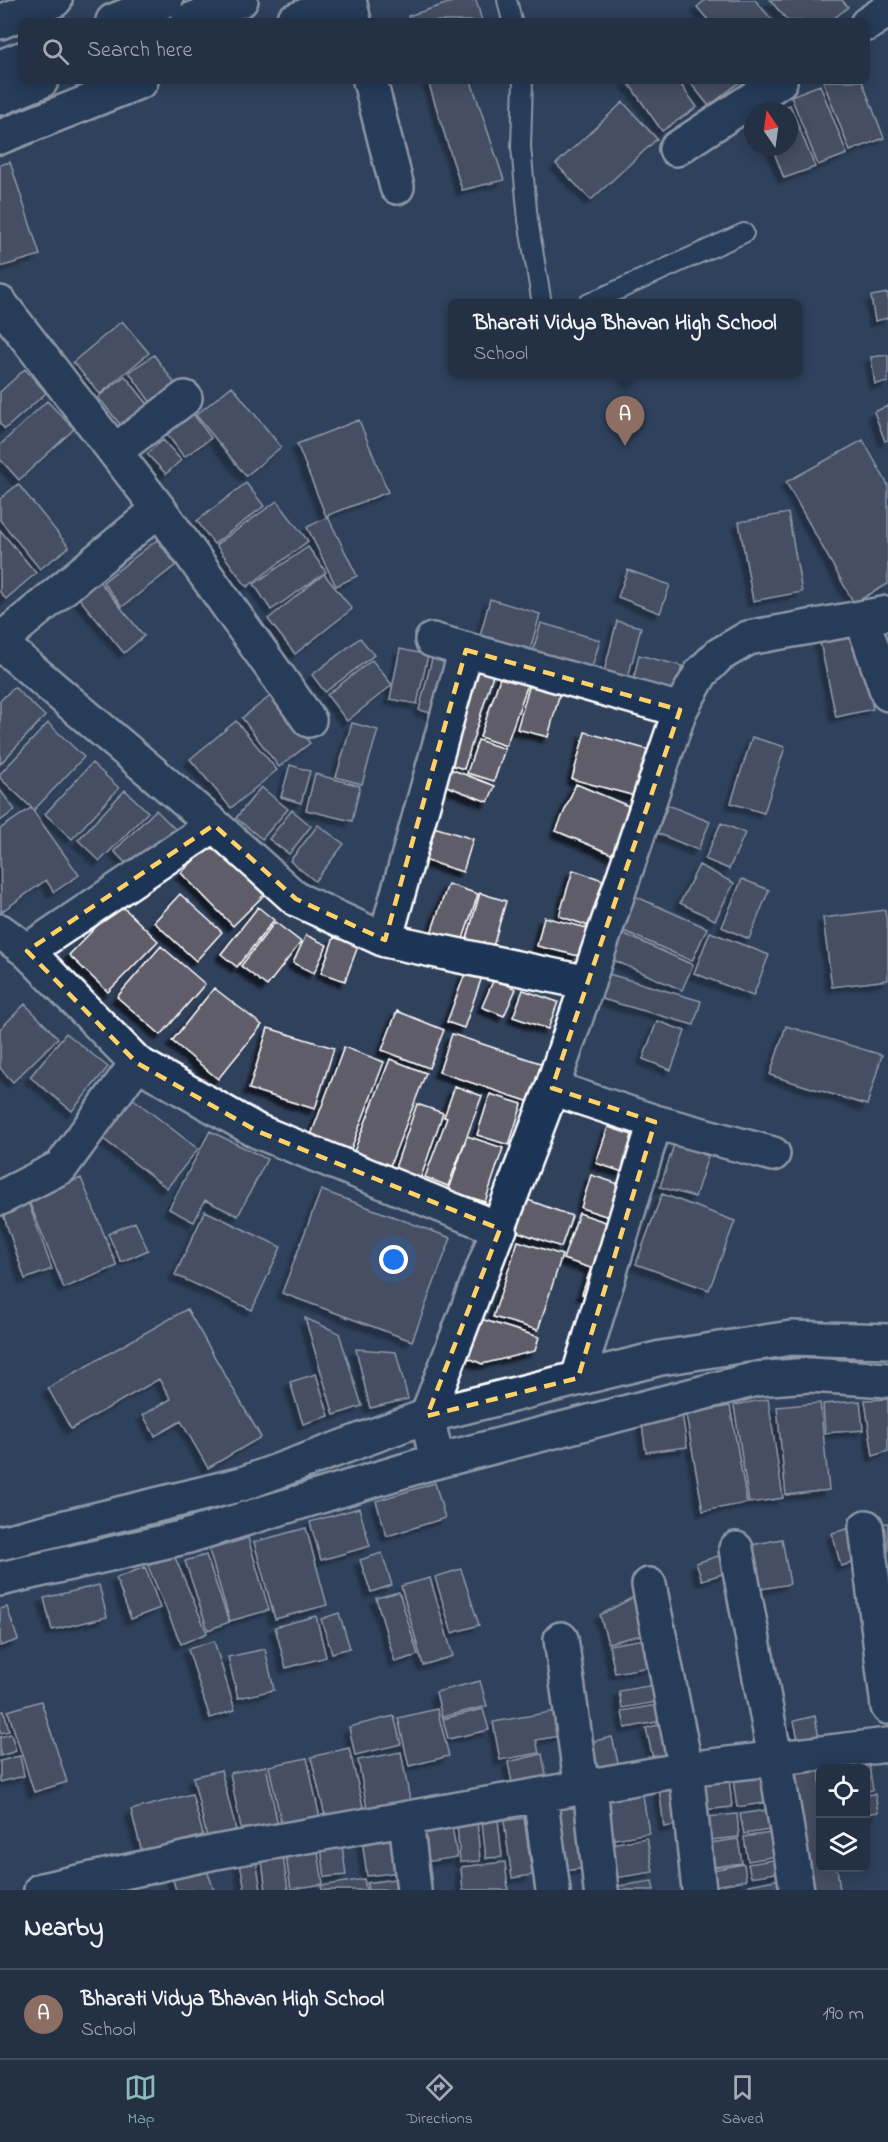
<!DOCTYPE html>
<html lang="en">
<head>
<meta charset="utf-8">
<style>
  body { margin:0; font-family:"Indie Flower",sans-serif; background:#2c394c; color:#f1f3f6 }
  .controls { position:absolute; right:18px; bottom:18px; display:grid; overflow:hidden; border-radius:9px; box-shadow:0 3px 15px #0003 }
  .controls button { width:54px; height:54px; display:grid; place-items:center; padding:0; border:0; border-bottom:2px solid #414c5e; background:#243145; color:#f1f3f6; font:30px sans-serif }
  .compass { position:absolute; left:744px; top:102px; width:54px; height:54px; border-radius:50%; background:#243145; box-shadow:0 3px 15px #0003; rotate:347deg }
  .you { position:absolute; left:394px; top:1260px; width:21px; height:21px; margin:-15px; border:4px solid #fff; border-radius:50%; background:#1a73e8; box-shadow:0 0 0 9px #1a73e833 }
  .badge { display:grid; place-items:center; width:39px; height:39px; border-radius:50%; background:#8bbbb9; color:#fff; font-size:20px; font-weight:700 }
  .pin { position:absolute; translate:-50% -50px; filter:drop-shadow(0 2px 3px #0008) }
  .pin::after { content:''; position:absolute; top:32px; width:21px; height:18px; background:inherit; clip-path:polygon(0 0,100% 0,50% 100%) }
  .popup { position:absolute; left:448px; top:299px; width:354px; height:78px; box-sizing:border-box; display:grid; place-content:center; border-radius:9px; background:#243145; filter:drop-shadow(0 2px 4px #0005); font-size:20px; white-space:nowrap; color:#a3a9b3 }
  .popup b { font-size:22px; color:#f1f3f6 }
  .popup::after { content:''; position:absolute; left:50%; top:100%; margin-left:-12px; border:12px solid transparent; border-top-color:#243145 }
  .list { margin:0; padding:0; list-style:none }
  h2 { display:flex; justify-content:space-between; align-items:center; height:78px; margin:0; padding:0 24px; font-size:26px }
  h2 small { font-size:20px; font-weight:400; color:#a3a9b3 }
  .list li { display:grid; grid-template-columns:39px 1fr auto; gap:18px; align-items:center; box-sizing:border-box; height:90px; padding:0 24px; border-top:2px solid #414c5e }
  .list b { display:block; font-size:22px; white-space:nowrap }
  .list p { margin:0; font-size:20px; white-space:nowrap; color:#a3a9b3 }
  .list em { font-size:20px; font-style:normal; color:#a3a9b3 }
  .icon { flex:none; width:33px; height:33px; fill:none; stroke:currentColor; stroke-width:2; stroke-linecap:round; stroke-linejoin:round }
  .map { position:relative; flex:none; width:888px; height:1890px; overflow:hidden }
  .search { position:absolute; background:#243145; box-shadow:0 3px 15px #0003; left:18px; right:18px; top:18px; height:66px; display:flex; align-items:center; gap:15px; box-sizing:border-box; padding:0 21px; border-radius:9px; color:#a3a9b3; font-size:22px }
  .sheet { height:168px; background:#243145 }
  nav { display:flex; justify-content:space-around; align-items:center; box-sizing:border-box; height:84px; border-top:2px solid #414c5e; background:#243145; font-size:16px; color:#a3a9b3 }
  nav a { display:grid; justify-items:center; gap:3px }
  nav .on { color:#8bbbb9 }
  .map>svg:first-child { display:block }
  .building { fill:#5e5d69; stroke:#fff; stroke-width:1.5; filter:url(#shadow) }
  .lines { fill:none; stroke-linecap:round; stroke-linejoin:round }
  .lane-casing { stroke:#fff; stroke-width:22 }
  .street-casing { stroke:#fff; stroke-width:38 }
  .secondary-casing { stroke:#fff; stroke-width:38 }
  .highway-casing { stroke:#fff; stroke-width:38 }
  .lane { stroke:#1d3557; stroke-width:18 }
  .street { stroke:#1d3557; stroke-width:33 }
  .secondary { stroke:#1d3557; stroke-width:33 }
  .highway { stroke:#1d3557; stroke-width:33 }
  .marked { fill:none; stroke:#ffd166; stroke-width:4.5; stroke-dasharray:12 8; stroke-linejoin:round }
</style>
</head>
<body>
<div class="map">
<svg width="888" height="1890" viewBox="0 0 888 1890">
  <defs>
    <filter id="shadow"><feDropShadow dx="-5.5" dy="5.5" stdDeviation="1.5" flood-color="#0009"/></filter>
  </defs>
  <rect width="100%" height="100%" fill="#30415c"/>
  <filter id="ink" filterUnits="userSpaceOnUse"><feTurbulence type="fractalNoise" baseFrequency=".0167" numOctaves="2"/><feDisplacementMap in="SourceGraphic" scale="12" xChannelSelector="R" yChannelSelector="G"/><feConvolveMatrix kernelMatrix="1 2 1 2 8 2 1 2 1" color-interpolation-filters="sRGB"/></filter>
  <g filter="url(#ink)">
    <path class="building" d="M458,0H476L482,21H409L408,16Z
      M705,0H755L773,21H709L697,7Z
      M770,0H842L848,7L831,21H788Z
      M428,81H471L504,180L462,190Z
      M627,81H678L697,107L662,131Z
      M689,81H741L709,106Z
      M823,81H862L884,138L850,151Z
      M820,85L847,154L818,165L791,96Z
      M623,102L657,139L591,200L556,164Z
      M790,105L815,167L784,178L772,147H789V111H774Z
      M10,162L40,255L0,267V165Z
      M888,293V318L875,321L871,296Z
      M122,321L149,353L100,394L73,362Z
      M154,355L183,395L158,413L129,372Z
      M888,355V382L875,384L871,357Z
      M25,369L46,393L5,429L0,424V392Z
      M125,376L155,413L128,434L98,397Z
      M232,386L281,447L246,476L196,415Z
      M47,401L74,429L19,480L0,459V445Z
      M888,406V440L885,441L874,412Z
      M191,411L211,438L184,457L164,430Z
      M359,420L388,492L326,516L297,444Z
      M163,440L181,460L166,474L147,454Z
      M863,440L888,485V584L854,603L786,482Z
      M246,483L264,506L214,544L197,521Z
      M18,484L69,547L40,569L0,520V499Z
      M277,501L308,541L247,587L216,545Z
      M788,513L802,592L753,601L739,522Z
      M328,517L357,576L336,586L307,527Z
      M0,530L36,573L6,599L0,592Z
      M157,540L176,565L122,607L103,582Z
      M308,547L326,572L271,610L254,584Z
      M628,570L670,585L660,613L618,597Z
      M324,574L352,609L295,654L268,619Z
      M99,581L144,636L124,653L78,597Z
      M490,599L540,614L529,654L479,640Z
      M617,621L641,627L627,682L603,676Z
      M541,623L600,640L591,671L532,654Z
      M856,629L873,709L836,717L819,637Z
      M360,638L374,655L325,692L312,675Z
      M400,649L428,655L417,704L390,699Z
      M433,655L458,661L444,716L419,710Z
      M639,655L682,666L674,696L632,686Z
      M372,660L392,685L347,721L327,695Z
      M466,667L493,675L464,769L437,761Z
      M503,669L530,678L506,746L480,737Z
      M532,677L562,685L548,737L517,729Z
      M14,687L45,716L0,764V701Z
      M273,694L310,743L279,767L242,718Z
      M236,721L277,770L231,808L190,759Z
      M48,723L84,757L34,810L0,778V774Z
      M352,723L378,730L362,784L336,777Z
      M585,732L653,751L639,797L572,779Z
      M752,737L785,747L764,813L731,803Z
      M478,740L505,749L494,781L467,773Z
      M92,763L119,788L72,839L45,814Z
      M290,765L310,771L301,803L281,797Z
      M440,765L495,786L488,802L434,781Z
      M315,774L360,786L352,821L306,810Z
      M576,784L633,808L614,855L556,831Z
      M261,787L288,809L262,839L236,818Z
      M0,790L15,810L0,821Z
      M125,790L148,812L100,861L78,840Z
      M668,805L710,822L698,850L657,833Z
      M31,808L79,875L54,892L46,880L1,912L0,829Z
      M156,810L177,831L134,872L114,851Z
      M292,810L311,826L289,854L269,839Z
      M721,823L745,833L729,869L705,859Z
      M424,824L473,839L463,872L414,857Z
      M318,825L344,844L315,881L290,861Z
      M211,843L264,895L233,926L181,873Z
      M699,865L734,883L715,920L680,903Z
      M573,870L603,880L589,926L559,916Z
      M742,879L769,890L749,939L722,927Z
      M448,884L478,894L462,942L431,933Z
      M480,893L506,901L492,950L466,942Z
      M180,894L222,932L196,961L154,922Z
      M630,894L707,928L692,961L615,927Z
      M119,903L158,941L108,992L69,955Z
      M258,907L274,920L237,967L221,954Z
      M885,910L888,931V980L832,987L823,918Z
      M544,917L587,928L579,956L537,946Z
      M275,922L301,942L267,986L241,966Z
      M710,932L769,955L753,996L694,973Z
      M622,933L693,965L682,990L611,959Z
      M306,935L327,945L314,973L293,963Z
      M334,937L358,946L345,981L321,973Z
      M161,946L205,984L161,1035L117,997Z
      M466,971L482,977L464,1028L447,1022Z
      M602,972L701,1001L694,1025L595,997Z
      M494,979L516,989L504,1016L482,1007Z
      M214,988L262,1025L218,1079L172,1041Z
      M523,990L558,1002L548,1029L513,1017Z
      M25,1004L58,1038L13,1082L0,1068V1029Z
      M397,1011L444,1030L429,1068L382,1050Z
      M657,1021L685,1031L671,1070L643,1059Z
      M786,1026L882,1055L867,1105L770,1075Z
      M268,1028L334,1048L315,1109L249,1089Z
      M66,1033L108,1067L72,1111L30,1077Z
      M452,1034L543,1064L530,1102L439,1072Z
      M344,1047L384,1062L351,1149L311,1135Z
      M390,1059L426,1073L389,1168L353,1154Z
      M455,1086L482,1096L448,1186L425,1177L447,1118L444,1117Z
      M490,1094L522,1104L509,1145L477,1135Z
      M132,1098L198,1149L167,1188L101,1137Z
      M417,1104L443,1113L420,1180L394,1171Z
      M608,1127L635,1136L623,1172L596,1163Z
      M210,1131L267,1159L238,1216L205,1200L194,1222L169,1209Z
      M467,1136L503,1148L485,1202L449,1190Z
      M674,1145L708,1156L695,1197L660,1187Z
      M591,1175L622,1185L612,1218L581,1208Z
      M81,1178L117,1266L64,1288L28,1199Z
      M321,1190L451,1238L412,1341L282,1293Z
      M662,1194L735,1221L709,1290L636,1264Z
      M27,1199L52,1269L25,1279L1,1208Z
      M528,1200L572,1216L561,1247L516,1231Z
      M205,1211L281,1247L252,1310L175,1275Z
      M579,1213L617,1226L593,1298L582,1294L591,1268L563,1259Z
      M135,1222L148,1250L121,1262L108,1234Z
      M518,1241L562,1255L538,1330L493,1317Z
      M187,1309L261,1437L208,1468L181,1421L155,1436L143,1415L171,1399L159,1379L71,1429L48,1388Z
      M305,1318L339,1333L362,1406L334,1415Z
      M481,1319L539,1337L535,1351L482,1364L469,1358Z
      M356,1349L396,1352L408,1399L370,1408Z
      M316,1374L329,1416L303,1424L290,1382Z
      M768,1399L783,1498L749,1503L734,1405Z
      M888,1399V1451L873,1456L865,1400Z
      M860,1401L863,1430L825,1433L823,1404Z
      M820,1403L829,1490L786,1495L777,1407Z
      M730,1406L747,1503L703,1511L686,1414Z
      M682,1413L687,1447L646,1452L641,1418Z
      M435,1483L445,1518L387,1536L376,1501Z
      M359,1508L370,1546L321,1560L310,1522Z
      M888,1523V1554H874L873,1524Z
      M858,1526L867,1559L841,1566L832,1533Z
      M306,1528L327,1605L275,1619L254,1542Z
      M248,1538L269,1610L230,1621L209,1550Z
      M782,1539L790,1584L749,1591L741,1547Z
      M731,1552L736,1570L702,1580L696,1563Z
      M382,1553L392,1585L371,1592L360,1560Z
      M174,1555L207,1633L181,1644L148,1566Z
      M206,1555L229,1622L208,1630L185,1561Z
      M145,1567L160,1608L131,1619L116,1578Z
      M461,1569L479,1625L452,1633L435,1577Z
      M430,1578L453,1656L423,1665L401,1586Z
      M99,1585L107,1617L52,1630L44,1598Z
      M645,1591L654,1632L608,1643L600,1615Z
      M399,1592L418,1655L395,1662L376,1598Z
      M7,1607L18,1640L0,1646V1609Z
      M339,1613L350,1648L332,1653L321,1619Z
      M316,1616L326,1657L286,1668L275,1627Z
      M656,1637L661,1665L615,1673L609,1645Z
      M214,1641L235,1710L210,1718L188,1649Z
      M265,1649L274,1690L238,1698L228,1657Z
      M480,1681L487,1706L442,1717L436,1692Z
      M665,1683L668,1700L622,1708L619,1691Z
      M41,1701L67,1782L34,1792L8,1711Z
      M669,1703L672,1719L625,1728L622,1711Z
      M437,1709L449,1756L409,1766L398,1718Z
      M483,1709L489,1730L448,1739L443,1719Z
      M562,1710L566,1735L536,1740L539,1753L500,1760L493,1722Z
      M4,1711L9,1731L0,1733V1712Z
      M394,1716L401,1744L355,1755L349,1727Z
      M815,1716L820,1744L800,1748L794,1721Z
      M671,1722L679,1757L654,1763L646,1728Z
      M11,1734L16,1751L0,1756V1737Z
      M612,1737L621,1775L586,1782L577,1745Z
      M349,1748L366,1819L328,1828L311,1757Z
      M401,1752L411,1806L368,1813L358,1760Z
      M542,1754L548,1786L514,1793L508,1762Z
      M20,1756L24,1776L0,1782V1761Z
      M307,1758L321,1823L283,1831L269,1766Z
      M868,1759L873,1790L866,1791V1768H826Z
      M266,1766L278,1826L242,1833L230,1773Z
      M820,1768V1868H837L840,1890H801L782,1769Z
      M221,1770L236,1830L207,1837L193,1777Z
      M772,1773L776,1801L737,1807L733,1779Z
      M729,1778L732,1807L693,1811L690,1783Z
      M685,1784L690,1823L664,1827L659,1787Z
      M642,1789L649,1833L604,1841L597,1797Z
      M192,1794L203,1835L142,1852L131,1810Z
      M875,1794L878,1812L866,1814V1795Z
      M588,1805L596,1867L554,1872L546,1811Z
      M779,1808L782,1828L744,1834L740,1814Z
      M737,1814L739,1837L700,1841L698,1818Z
      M524,1818L532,1875L512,1878L504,1821Z
      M498,1820L502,1857L486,1858L482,1822Z
      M477,1821L480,1861L460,1862L457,1823Z
      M452,1826L457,1857L419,1863L414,1832Z
      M785,1831L788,1854L748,1861L744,1837Z
      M404,1834L409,1871L367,1876L362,1839Z
      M647,1838L653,1872L609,1879L604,1845Z
      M738,1839L742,1863L700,1869L697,1845Z
      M317,1845L323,1884L291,1889L285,1850Z
      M342,1845L346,1875L325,1877L321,1847Z
      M282,1851L288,1890H266L261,1854Z
      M255,1854L261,1890H245L239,1857Z
      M786,1858L788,1871L751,1877L748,1864Z
      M204,1862L214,1890H176L171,1873Z
      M505,1862L508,1890H463L461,1867Z
      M744,1864L746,1880L705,1888L702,1872Z
      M409,1877L410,1890H368L367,1883Z
      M791,1877L793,1890H750L749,1885Z
      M364,1879L366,1890H322L321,1886Z
      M652,1881L654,1890H606L605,1888Z"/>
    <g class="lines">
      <g class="lane-casing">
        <path id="lane" d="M507,0L512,21
          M523,81L521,147L528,220L542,304
          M587,304L744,233"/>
      </g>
      <g class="street-casing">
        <path id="street" d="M349,0L354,21
          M867,24L888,10
          M370,81L397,187
          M676,149L780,81
          M0,303L159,509L309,720
          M115,451L185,398
          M862,619L888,694
          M432,640L680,710
          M0,641L159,509
          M0,643L214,825L296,899L385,940L588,983
          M0,931L27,951L137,1063L257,1131L500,1229
          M385,940L466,650
          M27,951L214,825
          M552,1088L655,1122L773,1154
          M0,1198L61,1167L137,1063
          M578,1378L655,1122
          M437,1461L427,1416L552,1088L680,710L701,673L719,655L748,638L888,613
          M866,1527L888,1707
          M736,1549L775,1758L797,1890
          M649,1585L686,1769L699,1890
          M561,1639L582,1789
          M590,1787L601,1890
          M540,1796L553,1890
          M406,1819L414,1890
          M41,1890L216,1852L686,1769L888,1745"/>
      </g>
      <g class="secondary-casing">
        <path id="secondary" d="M293,21L343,0
          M0,22L55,0
          M0,137L141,81
          M0,1543L242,1484L427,1416L661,1358L791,1338L888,1341
          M0,1579L185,1537L426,1464L756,1379L809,1375L888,1380"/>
      </g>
      <g class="highway-casing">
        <path id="highway" d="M113,21L166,0
          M188,21L241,0
          M0,67L21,59
          M0,98L41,81"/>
      </g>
      <use href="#lane" class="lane"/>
      <use href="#street" class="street"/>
      <use href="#secondary" class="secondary"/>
      <use href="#highway" class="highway"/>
    </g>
  </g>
  <path d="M0 0H888V1890H0ZM466,650L680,710L552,1088L655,1122L578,1378L427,1416L500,1229L257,1131L137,1063L27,951L214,825L296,899L385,940Z" fill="#30415c" fill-opacity=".55" fill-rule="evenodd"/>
  <path class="marked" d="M466,650L680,710L552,1088L655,1122L578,1378L427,1416L500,1229L257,1131L137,1063L27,951L214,825L296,899L385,940Z"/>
</svg>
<div class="controls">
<button><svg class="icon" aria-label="locate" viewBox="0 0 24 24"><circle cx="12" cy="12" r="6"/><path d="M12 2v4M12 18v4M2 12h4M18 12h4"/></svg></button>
<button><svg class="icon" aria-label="layers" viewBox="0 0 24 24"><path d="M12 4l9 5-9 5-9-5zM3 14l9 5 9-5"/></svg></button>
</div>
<svg class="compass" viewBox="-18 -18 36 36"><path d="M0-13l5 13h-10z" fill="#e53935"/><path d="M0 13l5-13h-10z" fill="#a3a9b3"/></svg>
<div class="you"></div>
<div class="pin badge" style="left:625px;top:446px;background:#8d6e63">A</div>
<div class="popup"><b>Bharati Vidya Bhavan High School</b>School</div>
<div class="search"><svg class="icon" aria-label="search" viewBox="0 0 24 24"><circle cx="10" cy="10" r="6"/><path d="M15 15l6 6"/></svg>Search here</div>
</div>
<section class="sheet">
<h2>Nearby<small></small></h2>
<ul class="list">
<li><span class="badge" style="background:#8d6e63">A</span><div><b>Bharati Vidya Bhavan High School</b><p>School</p></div><em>190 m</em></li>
</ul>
</section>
<nav>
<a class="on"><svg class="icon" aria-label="map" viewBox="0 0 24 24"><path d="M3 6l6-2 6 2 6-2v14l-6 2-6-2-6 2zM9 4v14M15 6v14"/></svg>Map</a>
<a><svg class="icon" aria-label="directions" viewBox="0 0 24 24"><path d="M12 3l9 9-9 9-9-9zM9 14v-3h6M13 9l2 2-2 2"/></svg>Directions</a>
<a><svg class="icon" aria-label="saved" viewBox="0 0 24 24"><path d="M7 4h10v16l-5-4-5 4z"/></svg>Saved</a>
</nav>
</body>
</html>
